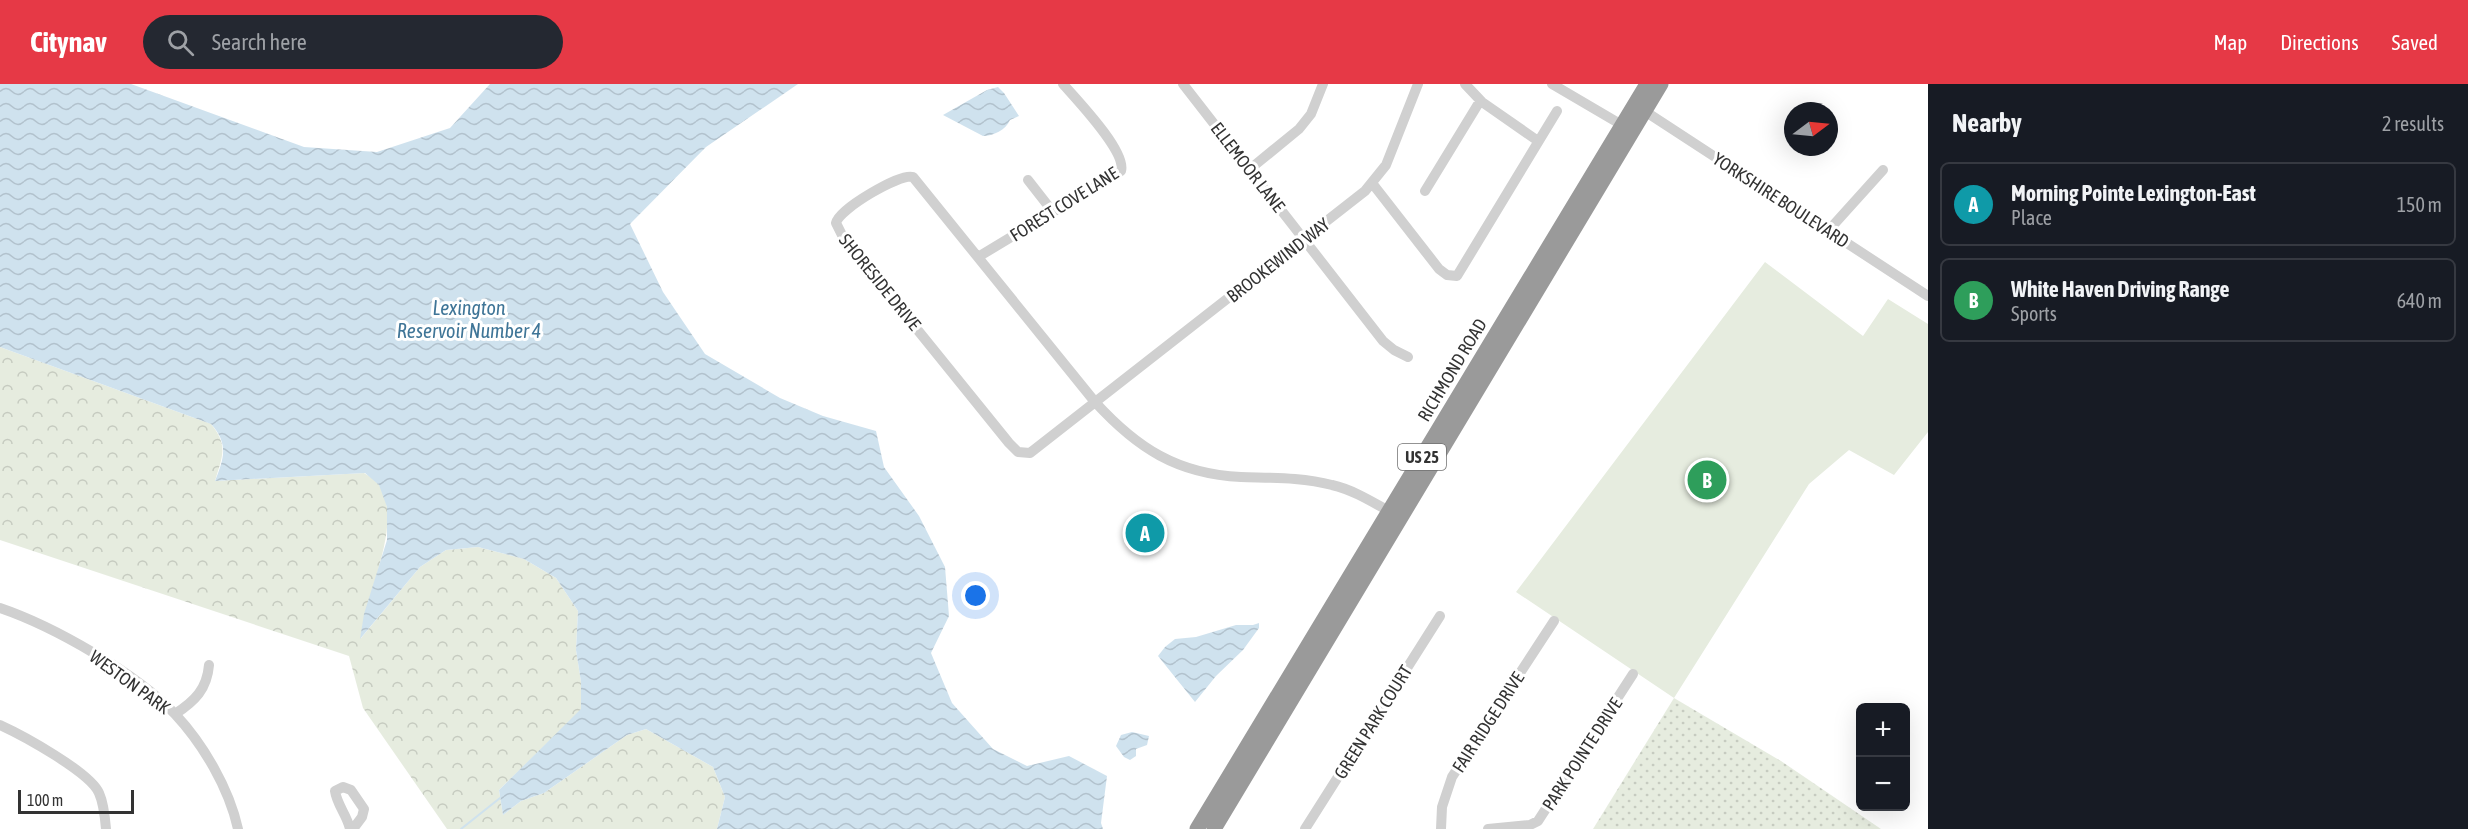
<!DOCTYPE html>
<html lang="en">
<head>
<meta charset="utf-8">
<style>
  body { margin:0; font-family:"Asap Condensed",sans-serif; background:#242831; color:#f1f3f6 }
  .controls { position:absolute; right:18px; bottom:18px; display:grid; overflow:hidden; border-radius:9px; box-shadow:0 6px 24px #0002 }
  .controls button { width:54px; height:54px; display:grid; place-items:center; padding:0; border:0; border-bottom:2px solid #363941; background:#171b24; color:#f1f3f6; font:30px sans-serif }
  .compass { position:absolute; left:1784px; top:18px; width:54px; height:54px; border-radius:50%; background:#171b24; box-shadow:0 6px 24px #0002; rotate:74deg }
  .scale { position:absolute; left:18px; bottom:15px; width:116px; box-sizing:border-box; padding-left:6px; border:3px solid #333; border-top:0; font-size:16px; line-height:21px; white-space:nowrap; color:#333; -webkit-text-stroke:4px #fff; paint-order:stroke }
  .you { position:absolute; left:976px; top:512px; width:21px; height:21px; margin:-15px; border:4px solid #fff; border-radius:50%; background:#1a73e8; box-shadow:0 0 0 9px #1a73e833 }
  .badge { display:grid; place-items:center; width:39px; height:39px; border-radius:50%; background:#e63946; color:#fff; font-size:20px; font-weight:700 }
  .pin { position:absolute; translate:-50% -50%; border:3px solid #fff; box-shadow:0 2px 6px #0006 }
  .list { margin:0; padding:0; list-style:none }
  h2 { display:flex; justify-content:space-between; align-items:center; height:78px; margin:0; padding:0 24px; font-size:26px }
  h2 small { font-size:20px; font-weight:400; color:#9ea1a6 }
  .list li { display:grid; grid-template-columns:39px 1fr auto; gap:18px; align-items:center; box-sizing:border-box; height:84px; margin:0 12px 12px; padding:0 12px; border:2px solid #363941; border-radius:9px }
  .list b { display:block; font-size:22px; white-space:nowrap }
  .list p { margin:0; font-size:20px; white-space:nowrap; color:#9ea1a6 }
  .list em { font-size:20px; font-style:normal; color:#9ea1a6 }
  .icon { flex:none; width:33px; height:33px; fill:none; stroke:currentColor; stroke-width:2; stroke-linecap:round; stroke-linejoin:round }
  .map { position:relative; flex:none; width:1928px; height:745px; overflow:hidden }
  header { display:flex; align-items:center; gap:36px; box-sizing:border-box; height:84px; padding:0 30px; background:#e63946; color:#fff }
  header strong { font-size:28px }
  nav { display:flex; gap:33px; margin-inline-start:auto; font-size:21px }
  .search { width:420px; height:54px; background:#242831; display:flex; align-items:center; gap:15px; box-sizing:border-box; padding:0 21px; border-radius:33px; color:#9ea1a6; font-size:22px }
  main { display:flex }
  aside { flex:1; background:#171b24 }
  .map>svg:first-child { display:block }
  .green { fill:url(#green-dots) }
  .forest { fill:url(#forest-crowns) }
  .pitch { fill:#e6ecdf }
  .water { fill:url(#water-waves) }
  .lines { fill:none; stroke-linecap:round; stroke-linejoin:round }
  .stream { stroke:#cfe2ee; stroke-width:2 }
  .minor { stroke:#d0d0d0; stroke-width:10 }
  .highway { stroke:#9a9a9a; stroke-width:15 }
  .labels { text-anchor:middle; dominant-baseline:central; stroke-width:6; stroke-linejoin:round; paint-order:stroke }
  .shield { fill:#fff; stroke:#707070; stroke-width:1.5 }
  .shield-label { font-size:16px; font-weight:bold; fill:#333 }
  .street-label { font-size:18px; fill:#333; stroke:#fff }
  .water-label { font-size:20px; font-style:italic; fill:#3f7597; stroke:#fff }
</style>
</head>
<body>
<header>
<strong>Citynav</strong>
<div class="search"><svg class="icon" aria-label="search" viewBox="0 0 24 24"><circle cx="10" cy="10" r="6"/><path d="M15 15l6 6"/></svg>Search here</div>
<nav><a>Map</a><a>Directions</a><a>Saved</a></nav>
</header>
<main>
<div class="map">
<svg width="1928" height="745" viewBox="0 0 1928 745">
  <defs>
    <pattern id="green-dots" width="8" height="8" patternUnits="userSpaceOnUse" patternTransform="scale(1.5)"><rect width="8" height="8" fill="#e6ecdf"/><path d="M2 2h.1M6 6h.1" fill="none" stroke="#c6cbc0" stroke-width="1.8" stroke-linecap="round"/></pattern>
    <pattern id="forest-crowns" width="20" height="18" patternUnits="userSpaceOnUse" patternTransform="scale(1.5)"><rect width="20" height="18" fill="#e6ecdf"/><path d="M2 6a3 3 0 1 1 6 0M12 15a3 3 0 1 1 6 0" fill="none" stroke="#c6cbc0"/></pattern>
    <pattern id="water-waves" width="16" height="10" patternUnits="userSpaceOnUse" patternTransform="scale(1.5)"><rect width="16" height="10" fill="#cfe2ee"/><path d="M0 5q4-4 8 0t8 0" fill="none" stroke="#b2c2cd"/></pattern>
  </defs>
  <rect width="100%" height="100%" fill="#fff"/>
  <path class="green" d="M1674,614L1781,677L1881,745H1593Z"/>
  <path class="forest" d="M0,263L211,340C229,362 222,373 215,397L364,389C369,392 376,396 379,401C405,438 364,512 361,554L420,483L446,466L478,463L524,475L556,494L578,527L576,566L581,598V626L499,706L503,731L521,717L544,709L627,651L646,645L713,683L725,713L717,745H447L363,624L349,572L0,456Z"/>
  <path class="pitch" d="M1765,178L1863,252L1888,215L1928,240V348L1894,391L1849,366L1809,400L1674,614L1516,508Z"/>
  <path class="water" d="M0,0H131L304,63L377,68L450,44L490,0H798L706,63L630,140L663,208L705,270L780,314L823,332L876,347L884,383L919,432L945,483L949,532L931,569L952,619L993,665L1027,682L1069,672L1107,692L1101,739L1103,745H717L725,713L713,683L646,645L627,651L544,709L521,717L503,731L499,706L581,625V598L576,566L578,527L556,494L524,475L478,463L446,466L420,483L360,555L364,530L387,456V423L379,401L365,389L215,397C224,374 229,360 211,340L0,263Z
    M998,3L1004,9L1019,32L1010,36C1006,46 993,52 983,52L943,31L987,6Z
    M1259,539V544L1243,566L1216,592L1195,618L1158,572L1165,563L1175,555L1196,553L1236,541H1253Z
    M1132,648L1149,652L1147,661L1136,665V672L1130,676L1124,673L1116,662L1121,651Z"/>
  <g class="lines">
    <path class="stream" d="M461,745L500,714"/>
    <path class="minor" d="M1183,0L1383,257L1394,266L1408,273
      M1465,0L1482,18L1538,57
      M1552,0L1627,44
      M1640,24L1928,212
      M1250,85L1299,45L1311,30L1323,0
      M1028,96L1053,128
      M1372,99L1439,185L1447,191L1457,192L1557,27
      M1425,107L1480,17
      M1828,147L1883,86
      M978,173L1121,87C1127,68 1077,16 1063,0
      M1394,430C1374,419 1354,406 1332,401C1302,393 1271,394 1241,393C1177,390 1137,364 1095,318L913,93C900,89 839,125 836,139L844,155L1009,359L1018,368L1030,369L1365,107L1386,81L1418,0
      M0,524C53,542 136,589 175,630C203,660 229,704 238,745
      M175,630C195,617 207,605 209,581
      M0,641C22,651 90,688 99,709C104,720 105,733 106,745
      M350,745C347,731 337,721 335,707L343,703L351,706L364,725L362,733L353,745
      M1305,745L1440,532
      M1441,745L1442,723L1452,693L1554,537
      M1488,745L1530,741L1538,737L1633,590"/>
    <path class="highway" d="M1197,745L1647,0
      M1214,745L1661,0"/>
  </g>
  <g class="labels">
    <rect class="shield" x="1398" y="360" width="48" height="26" rx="4.5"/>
    <g class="shield-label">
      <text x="1422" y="373">US 25</text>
    </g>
    <g class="street-label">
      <text transform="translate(1248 83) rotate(52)">ELLEMOOR LANE</text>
      <text transform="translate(1781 116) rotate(33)">YORKSHIRE BOULEVARD</text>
      <text transform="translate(1064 120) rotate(-32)">FOREST COVE LANE</text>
      <text transform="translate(1278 176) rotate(-38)">BROOKEWIND WAY</text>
      <text transform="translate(880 198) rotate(51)">SHORESIDE DRIVE</text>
      <text transform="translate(1452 286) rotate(-59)">RICHMOND ROAD</text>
      <text transform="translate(130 598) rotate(36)">WESTON PARK</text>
      <text transform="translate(1373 638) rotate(-58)">GREEN PARK COURT</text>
      <text transform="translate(1488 638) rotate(-57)">FAIR RIDGE DRIVE</text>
      <text transform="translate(1582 670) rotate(-57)">PARK POINTE DRIVE</text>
    </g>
    <g class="water-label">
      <text x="469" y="223">Lexington<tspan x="469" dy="23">Reservoir Number 4</tspan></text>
    </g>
  </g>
</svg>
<div class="controls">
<button>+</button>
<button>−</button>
</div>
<svg class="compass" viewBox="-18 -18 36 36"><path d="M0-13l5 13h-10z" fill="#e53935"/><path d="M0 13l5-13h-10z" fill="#9ea1a6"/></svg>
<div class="scale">100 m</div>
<div class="you"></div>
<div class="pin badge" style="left:1145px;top:449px;background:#0f9aa8">A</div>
<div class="pin badge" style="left:1707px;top:396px;background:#2e9e5b">B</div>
</div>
<aside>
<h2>Nearby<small>2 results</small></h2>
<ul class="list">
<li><span class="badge" style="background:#0f9aa8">A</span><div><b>Morning Pointe Lexington-East</b><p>Place</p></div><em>150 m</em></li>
<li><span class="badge" style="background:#2e9e5b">B</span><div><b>White Haven Driving Range</b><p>Sports</p></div><em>640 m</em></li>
</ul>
</aside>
</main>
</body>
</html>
